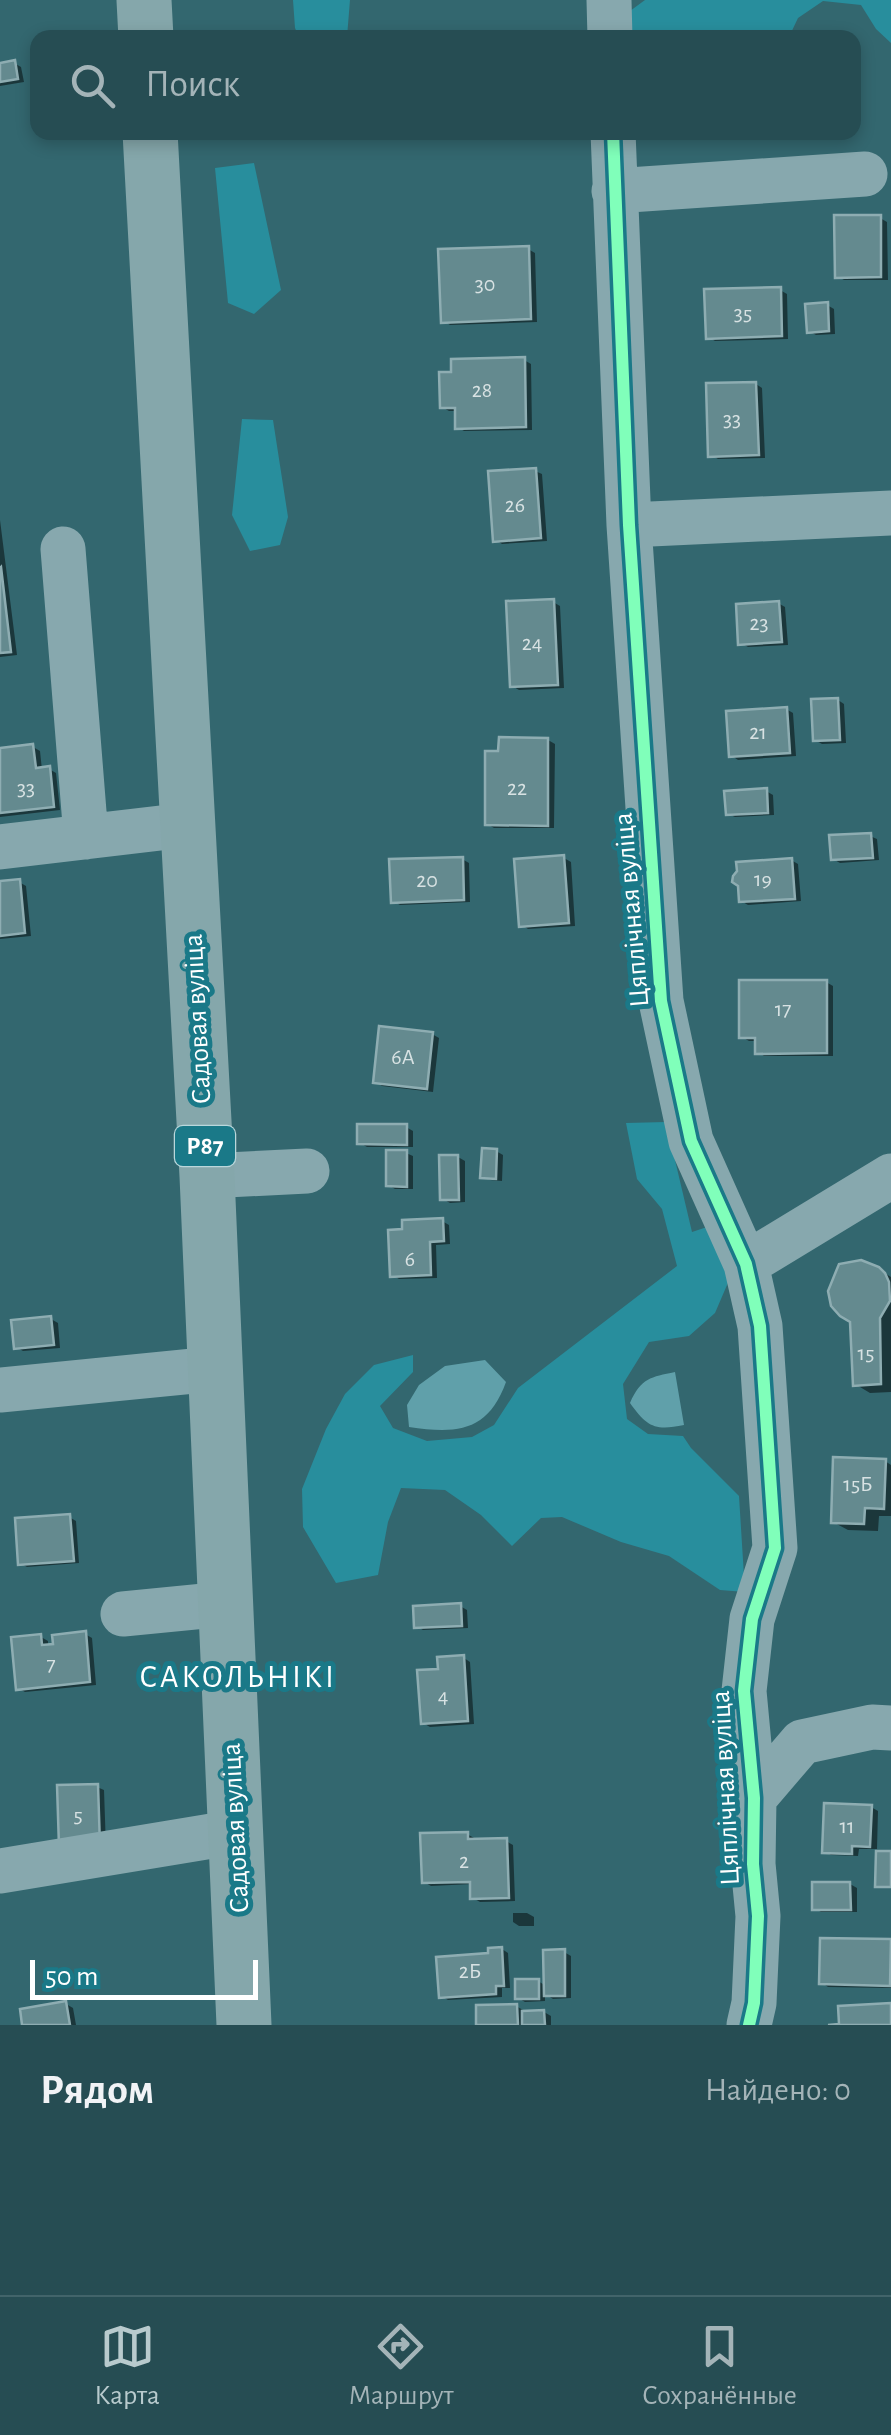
<!DOCTYPE html>
<html lang="ru">
<head>
<meta charset="utf-8">
<style>
  body { margin:0; font-family:"Alegreya Sans",sans-serif; background:#32575d; color:#f1f3f6 }
  .scale { position:absolute; left:30px; bottom:25px; width:228px; box-sizing:border-box; padding-left:10px; border:5px solid #fff; border-top:0; font-size:28px; line-height:35px; white-space:nowrap; color:#fff; -webkit-text-stroke:8px #1a7988; paint-order:stroke }
  .list { margin:0; padding:0; list-style:none }
  h2 { display:flex; justify-content:space-between; align-items:center; height:130px; margin:0; padding:0 40px; font-size:42px }
  h2 small { font-size:32px; font-weight:400; color:#a4b4b8 }
  .icon { flex:none; width:55px; height:55px; fill:none; stroke:currentColor; stroke-width:2; stroke-linecap:round; stroke-linejoin:round }
  .map { position:relative; flex:none; width:891px; height:2025px; overflow:hidden }
  .search { position:absolute; background:#264d53; box-shadow:0 5px 15px #0003; left:30px; right:30px; top:30px; height:110px; display:flex; align-items:center; gap:25px; box-sizing:border-box; padding:0 35px; border-radius:20px; color:#a4b4b8; font-size:38px }
  .sheet { height:270px; background:#264d53 }
  nav { display:flex; justify-content:space-around; align-items:center; box-sizing:border-box; height:140px; border-top:2px solid #42646a; background:#264d53; font-size:28px; color:#a4b4b8 }
  nav a { display:grid; justify-items:center; gap:5px }
  nav .on { color:#b8cacd }
  .map>svg:first-child { display:block }
  .green { fill:#288e9d }
  .water { fill:#60a0aa }
  .shadow { fill:#0007 }
  .building { fill:#648a8f; stroke:#8eadb2; stroke-width:2.5 }
  .lines { fill:none; stroke-linecap:round; stroke-linejoin:round }
  .minor { stroke:#87a8ae; stroke-width:45 }
  .major { stroke:#85a7ab; stroke-width:55 }
  .cycleway-casing { stroke:#1a7988; stroke-width:19 }
  .cycleway { stroke:#80ffba; stroke-width:12 }
  .labels { text-anchor:middle; dominant-baseline:central; stroke-width:10; stroke-linejoin:round; paint-order:stroke }
  .number-label { font-size:22px; fill:#d8e2e3 }
  .shield { fill:#1a7988; stroke:#bad7db; stroke-width:2.5 }
  .shield-label { font-size:25px; font-weight:bold; fill:#fff }
  .street-label { font-size:28px; fill:#fff; stroke:#1a7988 }
  .quarter-label { font-size:32px; letter-spacing:2.5px; fill:#fff; stroke:#1a7988 }
</style>
</head>
<body>
<div class="map">
<svg width="891" height="2025" viewBox="0 0 891 2025">
  <rect width="100%" height="100%" fill="#33676f"/>
  <path class="green" d="M293,0H350L347,37H299L295,28Z
    M645,0H891V43L876,29L861,5L823,1L798,18L789,37L621,38L630,11Z
    M254,163L281,290L254,314L228,303L215,168Z
    M242,419L273,420L288,517L280,545L250,551L232,515Z
    M666,1122L692,1232L710,1226L733,1271L715,1313L689,1336L649,1342L623,1384L627,1419L648,1434L683,1436L691,1448L739,1496L745,1592L720,1590L669,1556L621,1542L562,1517L541,1518L512,1546L481,1515L445,1490L401,1488L388,1522L378,1575L336,1583L303,1527L302,1489L326,1429L345,1394L374,1365L413,1355V1372L380,1406L393,1428L427,1441L472,1437L494,1425L518,1388L677,1266L662,1209L637,1179L626,1123Z"/>
  <path class="water" d="M485,1360L506,1382C488,1432 457,1434 409,1427L407,1405L419,1385L445,1366Z
    M675,1372L684,1425C655,1431 647,1427 630,1403C641,1378 651,1377 675,1372Z"/>
  <path class="shadow" d="M14,63L21,67L24,82L0,86V65Z
    M880,218L887,222L888,280H844L837,276Z
    M528,249L535,253L537,322L450,325L444,321Z
    M780,290L787,294L788,339L715,341L708,337Z
    M827,305L834,309L835,334L816,335L809,331Z
    M524,360L531,364L532,430L464,431L458,427L457,411H449L442,407Z
    M756,384L762,388L765,458L718,459L711,455Z
    M535,471L542,474L547,541L502,544L496,540Z
    M0,520L17,655L0,657Z
    M553,602L560,606L564,688L519,690L512,686Z
    M778,603L785,607L788,645L748,647L741,643Z
    M838,700L844,704L846,743L822,744L815,740Z
    M786,709L793,713L796,756L738,760L732,756Z
    M548,740L555,744L554,828H494L487,824Z
    M33,747L40,751L42,770L49,769L56,773L60,810L0,817V751Z
    M766,791L773,795L774,815L735,817L728,814Z
    M870,836L877,839L879,860L840,863L833,859Z
    M564,858L571,862L575,926L528,929L522,925Z
    M462,859L469,863L470,902L400,905L393,901Z
    M791,860L798,864L801,901L748,905L741,901Z
    M19,882L26,886L31,936L0,939V884Z
    M826,982L833,986V1056H764L758,1052L757,1041H749L742,1037Z
    M432,1034L439,1038L433,1092L382,1086L376,1082Z
    M406,1127L413,1131V1147H367L360,1143Z
    M496,1151L503,1155L502,1181L490,1180L483,1176Z
    M406,1153L413,1156V1189H395L388,1185Z
    M458,1157L465,1161V1202L450,1203L443,1199Z
    M442,1221L449,1225L450,1244L436,1245L437,1278L399,1279L392,1275Z
    M878,1269L891,1277V1392L870,1393L855,1384L852,1321Z
    M51,1319L58,1323L60,1348L23,1351L16,1347Z
    M885,1461L891,1465V1516H879L878,1531L848,1530L833,1522Z
    M69,1517L76,1521L79,1563L27,1567L20,1563Z
    M460,1606L467,1610L468,1628L423,1630L416,1626Z
    M85,1634L92,1638L96,1685L25,1692L18,1688L41,1637L48,1641V1647Z
    M464,1658L470,1662L474,1724L430,1727L423,1723L441,1671Z
    M97,1787L104,1790L106,1848L61,1845Z
    M871,1807L878,1811L877,1849H859L858,1856L831,1855L824,1851Z
    M467,1834L474,1838V1842L506,1841L513,1845L515,1901L480,1902L473,1898L472,1884L431,1886L424,1882Z
    M850,1884L857,1888V1912H821L814,1908Z
    M513,1913H527L534,1917V1926H519L513,1922Z
    M823,1940L891,1942V1988L828,1987L822,1983Z
    M502,1949L508,1953L510,1988H502V1997L448,2000L441,1996Z
    M564,1952L571,1956V1998L553,1999L545,1994V2001L525,2002L518,1998L538,1981L546,1986Z
    M66,2004L73,2008L76,2025H25Z
    M516,2006L523,2010V2013L544,2012L551,2016V2025H479Z"/>
  <path class="building" d="M15,60L18,79L0,82V63Z
    M834,215H881V277L835,278Z
    M529,246L531,319L441,323L438,249Z
    M781,287L782,336L706,339L704,289Z
    M828,302L829,331L807,333L805,304Z
    M525,357L526,427L455,429V408H440L439,372H451V359Z
    M756,382L759,455L708,457L706,383Z
    M536,468L541,538L493,542L488,471Z
    M1,567L11,652L0,653V568Z
    M554,599L558,685L510,687L506,601Z
    M779,601L782,642L738,645L736,604Z
    M838,698L840,740L813,741L811,699Z
    M787,707L790,753L729,757L726,711Z
    M499,737L548,738V826L485,825V751H498Z
    M33,744L36,768L50,766L54,807L0,813V748Z
    M767,788L768,813L726,815L724,791Z
    M871,833L873,858L831,860L829,835Z
    M564,855L569,923L519,927L514,859Z
    M463,857L464,900L391,903L389,859Z
    M792,858L795,899L739,902L738,886L732,882L733,876L737,871L736,862Z
    M20,879L25,933L0,936V881Z
    M739,980H827V1053L755,1054V1038H739Z
    M379,1026L433,1032L427,1089L373,1083Z
    M357,1124H407V1145L357,1144Z
    M482,1148L497,1149L496,1179L480,1178Z
    M386,1150H407V1187L386,1186Z
    M439,1155H458L459,1200H440Z
    M443,1218L444,1241L430,1242L431,1275L390,1277L388,1230L402,1229V1220Z
    M861,1260L879,1267L885,1273L889,1282L890,1301L880,1318L881,1384L853,1386L850,1322L840,1316L831,1306L828,1291L839,1264Z
    M51,1316L54,1345L14,1349L11,1320Z
    M833,1457L886,1459L884,1509L865,1508L864,1524L831,1523Z
    M70,1514L74,1561L18,1565L15,1518Z
    M461,1603L462,1626L414,1628L413,1606Z
    M86,1631L90,1682L16,1690L11,1637L41,1634L42,1645L53,1644L52,1635Z
    M464,1655L468,1721L421,1724L417,1670L438,1669L437,1657Z
    M98,1784L100,1846L59,1847L57,1785Z
    M824,1803L872,1805L870,1847L852,1846V1854L822,1853Z
    M468,1832V1839L507,1838L509,1898L470,1899V1882L422,1883L420,1833Z
    M876,1851H891V1887H875Z
    M812,1882H850L851,1910H812Z
    M820,1938L891,1939L890,1986L819,1984Z
    M502,1947L504,1986H496V1994L439,1998L436,1957L488,1953V1948Z
    M565,1949V1996H544L543,1950Z
    M515,1979H539V1999H515Z
    M66,2001L70,2025H22L20,2009Z
    M891,2003V2025H828L839,2024L838,2006Z
    M517,2004L518,2025H476V2005Z
    M544,2010L545,2025H522V2011Z"/>
  <g class="lines">
    <path class="minor" d="M609,0L610,38
      M613,132L629,525L661,1001L691,1141L746,1264L760,1326L775,1548L752,1619L744,1691L754,1798L753,1864L758,1916L754,2003L749,2025
      M614,191L865,174
      M629,525L891,513
      M63,549L86,837
      M0,847L186,825
      M207,1176L307,1171
      M746,1264L891,1176
      M0,1390L214,1369
      M123,1614L225,1604
      M754,1798L802,1742L872,1727L891,1728
      M0,1871L236,1832"/>
    <path class="major" d="M144,0L146,38
      M150,132L207,1176L244,2025"/>
    <g class="cycleway-casing">
      <path id="cycleway" d="M613,132L629,525L661,1001L691,1141L746,1264L760,1326L775,1548L752,1619L744,1691L754,1798L753,1864L758,1916L754,2003L749,2025"/>
    </g>
    <use href="#cycleway" class="cycleway"/>
  </g>
  <g class="labels">
    <g class="number-label">
      <text x="485" y="284">30</text>
      <text x="743" y="313">35</text>
      <text x="482" y="390">28</text>
      <text x="732" y="419">33</text>
      <text x="515" y="505">26</text>
      <text x="759" y="623">23</text>
      <text x="532" y="643">24</text>
      <text x="758" y="732">21</text>
      <text x="26" y="788">33</text>
      <text x="517" y="788">22</text>
      <text x="763" y="879">19</text>
      <text x="427" y="880">20</text>
      <text x="783" y="1009">17</text>
      <text x="403" y="1057">6А</text>
      <text x="410" y="1259">6</text>
      <text x="866" y="1353">15</text>
      <text x="858" y="1484">15Б</text>
      <text x="51" y="1664">7</text>
      <text x="443" y="1696">4</text>
      <text x="78" y="1815">5</text>
      <text x="847" y="1826">11</text>
      <text x="464" y="1861">2</text>
      <text x="470" y="1971">2Б</text>
    </g>
    <rect class="shield" x="175" y="1126" width="60" height="40" rx="8"/>
    <g class="shield-label">
      <text x="205" y="1146">Р87</text>
    </g>
    <g class="street-label">
      <text transform="translate(632 910) rotate(-95)">Цяплічная вуліца</text>
      <text transform="translate(198 1019) rotate(-93)">Садовая вуліца</text>
      <text transform="translate(726 1788) rotate(-93)">Цяплічная вуліца</text>
      <text transform="translate(236 1828) rotate(-93)">Садовая вуліца</text>
    </g>
    <g class="quarter-label">
      <text x="238" y="1677">САКОЛЬНІКІ</text>
    </g>
  </g>
</svg>
<div class="scale">50 m</div>
<div class="search"><svg class="icon" aria-label="search" viewBox="0 0 24 24"><circle cx="10" cy="10" r="6"/><path d="M15 15l6 6"/></svg>Поиск</div>
</div>
<section class="sheet">
<h2>Рядом<small>Найдено: 0</small></h2>
<ul class="list">
</ul>
</section>
<nav>
<a class="on"><svg class="icon" aria-label="map" viewBox="0 0 24 24"><path d="M3 6l6-2 6 2 6-2v14l-6 2-6-2-6 2zM9 4v14M15 6v14"/></svg>Карта</a>
<a><svg class="icon" aria-label="directions" viewBox="0 0 24 24"><path d="M12 3l9 9-9 9-9-9zM9 14v-3h6M13 9l2 2-2 2"/></svg>Маршрут</a>
<a><svg class="icon" aria-label="saved" viewBox="0 0 24 24"><path d="M7 4h10v16l-5-4-5 4z"/></svg>Сохранённые</a>
</nav>
</body>
</html>
